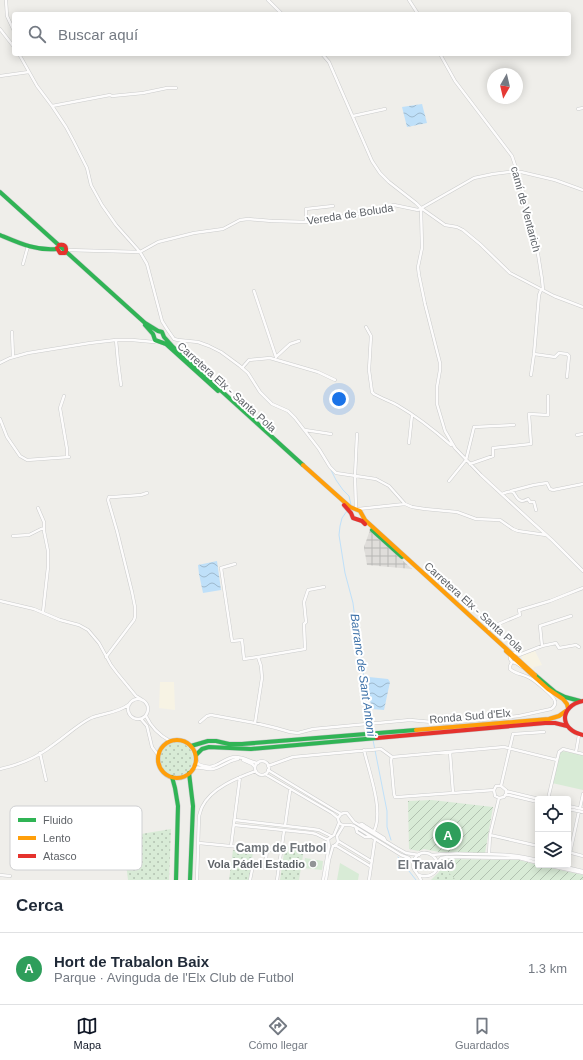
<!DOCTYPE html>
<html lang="es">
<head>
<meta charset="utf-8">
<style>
  body { margin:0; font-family:Helvetica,sans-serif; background:#f6f6f7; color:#1f2937 }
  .controls { position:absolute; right:12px; bottom:12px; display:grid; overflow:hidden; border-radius:4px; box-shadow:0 2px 10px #0003 }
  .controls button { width:36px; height:36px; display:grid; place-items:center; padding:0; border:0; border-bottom:1px solid #e0e1e3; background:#fff; color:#1f2937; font:20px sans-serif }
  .compass { position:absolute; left:487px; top:68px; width:36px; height:36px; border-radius:50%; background:#fff; box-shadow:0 2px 10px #0003; rotate:188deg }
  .you { position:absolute; left:339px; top:399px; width:14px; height:14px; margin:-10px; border:3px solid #fff; border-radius:50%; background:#1a73e8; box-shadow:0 0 0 6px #1a73e833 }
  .badge { display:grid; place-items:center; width:26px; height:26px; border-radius:50%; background:#111827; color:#fff; font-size:13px; font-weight:700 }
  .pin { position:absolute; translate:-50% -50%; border:2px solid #fff; box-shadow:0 1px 4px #0006 }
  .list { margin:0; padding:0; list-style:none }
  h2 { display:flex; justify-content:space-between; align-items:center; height:52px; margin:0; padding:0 16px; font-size:17px }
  h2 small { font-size:13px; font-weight:400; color:#747a83 }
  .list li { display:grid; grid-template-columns:26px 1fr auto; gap:12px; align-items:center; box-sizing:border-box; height:72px; padding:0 16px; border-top:1px solid #e0e1e3 }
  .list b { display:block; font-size:15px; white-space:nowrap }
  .list p { margin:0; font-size:13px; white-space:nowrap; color:#747a83 }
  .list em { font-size:13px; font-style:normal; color:#747a83 }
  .icon { flex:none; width:22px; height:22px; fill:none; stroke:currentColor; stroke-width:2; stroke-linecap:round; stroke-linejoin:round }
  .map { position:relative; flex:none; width:583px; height:880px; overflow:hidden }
  .search { position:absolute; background:#fff; box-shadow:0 2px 10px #0003; left:12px; right:12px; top:12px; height:44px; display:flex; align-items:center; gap:10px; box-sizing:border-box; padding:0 14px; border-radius:4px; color:#747a83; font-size:15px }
  .sheet { height:124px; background:#fff }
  nav { display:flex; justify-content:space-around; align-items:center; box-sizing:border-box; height:56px; border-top:1px solid #e0e1e3; background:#fff; font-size:11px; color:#747a83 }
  nav a { display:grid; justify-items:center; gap:2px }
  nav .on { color:#111827 }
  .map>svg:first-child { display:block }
  .commercial { fill:#f7f3e4 }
  .industrial { fill:url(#industrial-grid) }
  .grass { fill:url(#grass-dots) }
  .park { fill:#d8ebd6 }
  .garden { fill:url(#garden-furrows) }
  .water { fill:url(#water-waves) }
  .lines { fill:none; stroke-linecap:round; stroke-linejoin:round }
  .stream { stroke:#bfe0f9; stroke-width:1 }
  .street-casing { stroke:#cbcccc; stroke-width:3.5 }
  .fast-casing { stroke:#cacacb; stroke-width:5 }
  .slow-casing { stroke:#cacacb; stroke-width:5 }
  .jam-casing { stroke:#cacacb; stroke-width:5 }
  .street { stroke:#fdfcfc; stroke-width:2.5 }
  .fast { stroke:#30b455; stroke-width:4 }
  .slow { stroke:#ff9f0a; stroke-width:4 }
  .jam { stroke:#e5322d; stroke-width:4 }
  .poi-dot { fill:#919496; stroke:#fff; stroke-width:1.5 }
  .labels { text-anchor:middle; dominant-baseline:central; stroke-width:4; stroke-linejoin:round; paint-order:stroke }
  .street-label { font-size:11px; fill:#5f6368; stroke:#fff }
  .poi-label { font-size:11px; font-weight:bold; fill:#5f6368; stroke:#fff; text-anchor:end }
  .water-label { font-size:12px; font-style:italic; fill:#4174aa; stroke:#fff }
  .neighbourhood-label { font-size:12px; font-weight:bold; fill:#70757a; stroke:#fff }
  .key { fill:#fff; stroke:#cfd0d2; stroke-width:1 }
  .key-label { font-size:11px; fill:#5f6368 }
</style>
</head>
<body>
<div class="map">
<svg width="583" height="880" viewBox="0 0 583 880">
  <defs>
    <pattern id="industrial-grid" width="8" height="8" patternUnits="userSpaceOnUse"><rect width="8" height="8" fill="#dfddda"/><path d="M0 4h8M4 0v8" fill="none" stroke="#b8b7b5"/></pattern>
    <pattern id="grass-dots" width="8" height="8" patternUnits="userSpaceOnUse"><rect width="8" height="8" fill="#d8ebd6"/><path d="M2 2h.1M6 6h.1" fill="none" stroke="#b2c2b1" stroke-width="1.8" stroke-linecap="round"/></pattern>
    <pattern id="garden-furrows" width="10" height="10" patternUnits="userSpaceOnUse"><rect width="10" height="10" fill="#d8ebd6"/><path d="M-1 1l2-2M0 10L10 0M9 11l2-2" fill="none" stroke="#b2c2b1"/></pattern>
    <pattern id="water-waves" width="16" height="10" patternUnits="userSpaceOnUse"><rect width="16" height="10" fill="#bfe0f9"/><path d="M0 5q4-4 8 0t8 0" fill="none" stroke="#9eb9cd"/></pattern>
  </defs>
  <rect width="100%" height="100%" fill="#efeeea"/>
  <path class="commercial" d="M535,651L542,665L534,667L533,670L522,660V655Z
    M160,682H174L175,710L159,708Z"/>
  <path class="industrial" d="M370,530L412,569L367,565L364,547Z"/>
  <path class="grass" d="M159 759a17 17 0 1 1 34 0a17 17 0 1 1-34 0Z
    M171,829L169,880H128L123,837Z
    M285,846L304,849L299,880H280Z
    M233,850L253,852L249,880H229Z
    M443,860L444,868L457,880H431L439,872L440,865Z"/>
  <path class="park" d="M562,751L583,755V790L552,783L559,753Z
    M305,858L323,861L322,870L304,868Z
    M340,863L359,874L358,880H337Z"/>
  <path class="garden" d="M432,800L493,807L485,853L439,852L424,849L418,851L409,849L408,801Z
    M443,859L519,860L538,865L583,875V880H456L444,868Z"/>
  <path class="water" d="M422,104L427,123L407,127L402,107Z
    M217,561L221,590L203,593L199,574L198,565Z
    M369,677L388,679L390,682L384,710L371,709L368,680Z"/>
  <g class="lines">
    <path class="stream" d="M331,470L336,480L343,490L349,496L351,505
      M347,511L342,518L340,526L339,535L345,573L353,603L358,644L363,666L365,709L371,731
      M373,740L387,811V827L391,840
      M398,857L416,880"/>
    <g class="street-casing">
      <path id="street" d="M6,0L7,16L14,31
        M268,0L282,14
        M409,0L418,14
        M0,29L14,47
        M19,54L37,86L52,106L66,127L74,142L87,168L91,185L102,205L116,225L140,252L147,264L162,321L167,329L174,339L178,340L198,342L209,346L221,352L240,366L248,373L260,392L272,404L288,411L295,418L319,449L330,467L336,473L376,479L389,486L405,504L412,507L425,509L457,512L476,519L500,520L513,529L518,531L546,535
        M322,54L329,62L332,69L372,161L380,173L389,182L416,203L421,208L445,225L457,227L463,230L480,244L510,273L554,296L583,307
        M440,54L455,81L512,156L522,186L526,218L538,254L542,279L543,290
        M0,76L29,72
        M52,106L110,95L112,96L143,93L167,88H176
        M578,109L583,108
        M353,116L385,109
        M421,208L422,248L418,267L419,275L425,304L440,363V370L437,387V404L445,431L455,448L481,475L533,523L552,540L583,571
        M306,222V209L333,206
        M67,250L140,252L158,242L194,233L223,229L240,220L248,219L272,221L309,222L369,212L394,205L418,210L474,178L493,174L509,172H521L555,180L583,190
        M23,264L28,246
        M254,291L276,357
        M366,327L371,336L369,370L372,392L374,394C381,398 389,401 397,405C416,416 434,430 451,445
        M12,332L13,357
        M116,340L118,362L121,385
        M534,354L555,357L559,353L567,354L569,356L567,377
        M277,356L290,344L299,341
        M0,363L10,358L28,353L90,343L116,340H132L154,342L156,340
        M242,368L249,360L270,358L318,372L335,380
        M531,375L534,354L539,295L541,290
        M64,396L60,408L67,449V457
        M0,419L7,437L20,456L27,460L69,457
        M305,430L331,434
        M577,435L583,434
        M409,443L412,415
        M470,464L493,456V448L531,444L529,414L548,415V396
        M449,481L466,460L474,427L514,425
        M511,491L534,485L547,483L550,489L553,490L583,484
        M502,494C519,486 512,499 522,501C524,501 526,500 528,499L530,502H534L536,510
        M38,508L44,522V531L48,551V567L43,612
        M356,509L355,476L357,434
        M358,509L405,504
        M13,536L29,535L41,529L44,528
        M235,564L221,568L232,641L242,640L244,659L258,657L261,666L262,678L255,723
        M0,601L34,609L60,620L79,625L88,630L99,643L111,665L117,673L136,696L141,699
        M486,631L496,625L520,615L519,610H520L550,601L565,595L583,588
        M542,646L540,626L571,616
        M512,654L516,653L519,655
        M519,655L542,646L556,643L559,648L576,645L579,647
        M106,657L134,620L135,617V607L132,592L117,531L108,500L109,497H113L141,495L147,493
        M258,657L305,649L304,624L306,622L304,602L308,590L324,587
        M512,662L516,663L522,667
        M128 709a10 10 0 1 1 20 0a10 10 0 1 1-20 0Z
        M146,716C151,727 159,735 170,741
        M141,719L147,726L152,747L158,755
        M200,722L207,716L211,715L255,723L276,728L290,732L298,733L313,729L410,720L443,723L494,719L519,716L551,709C554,707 556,705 555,701C554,696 535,681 530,678C523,674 515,674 510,669V666L512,662L510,659V656
        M364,750C369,772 384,811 374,831
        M450,752L453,793
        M576,752L579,735
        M40,753L46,780
        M392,757L504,747L557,760
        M392,757L391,760L394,794L395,797H398L494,790
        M196,759L198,764C217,772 218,760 234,757C243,756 250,762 258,763
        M243,760L252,764L255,767
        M255 768a7 7 0 1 1 14 0a7 7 0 1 1-14 0Z
        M268,766L293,757L381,749L392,757
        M193,768C200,766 206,770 213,769C222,767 229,760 238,759
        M0,769C19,765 38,757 53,745C66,736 77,725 91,718C103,713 118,713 128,705
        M268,770L334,810L341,814L344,813H347L354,822L397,848L406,853L419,855
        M265,774L332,813L338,818
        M501,786L513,734L544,732
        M506,791L539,799
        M505,795H509L538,802
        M499,798L495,796L494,790L496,786H501
        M499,798L504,797L506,794V790L501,786
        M548,799L559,752L563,749L583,754
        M568,806L583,809
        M580,808L583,794
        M568,809L583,812
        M341,814L338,818C339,829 347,823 354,826L401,855L409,858L413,863
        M235,820L312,829L319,830L331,836
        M234,825L312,833L316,834L328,840
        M359,825L362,824L365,826L384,838L385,840
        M285,826L290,791
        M356,828L357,832L365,837H370
        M490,835L538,846
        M338,841L371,861
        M199,843L282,851
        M335,845L370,866
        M231,846L240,777
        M335,846L338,842L337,836L343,826
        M568,852L583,856
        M570,853L579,811
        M489,854L490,835L499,798
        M432,855C446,853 459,853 473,854C495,854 516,854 538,860
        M437,863L441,858L447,857L519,858L538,863
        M546,865L583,873
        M557,865L583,871
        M265,868L267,850
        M0,875L10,876
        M419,875C424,877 429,877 434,873C446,861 425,844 415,858C414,861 413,864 413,867C415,872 419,875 421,880
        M197,880L199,816C200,813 201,809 202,807C211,788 237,778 256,771
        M250,880L252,870
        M277,880L284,831
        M323,880L329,846L328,839L334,835L339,823
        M326,880L329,860L333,846
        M369,880L375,839"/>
    </g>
    <g class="fast-casing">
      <path id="fast" d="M0,192L145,323L158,331L162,332L164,337L173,347L303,465
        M0,235C19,243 36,251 57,249
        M145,325L153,334L155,340L166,344L218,391
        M372,530L402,557
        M535,675L555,692L565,697L580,701
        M191,746L208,741H216L229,744H242L416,730
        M196,755L202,749L209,747L251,749L377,738
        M189,773L193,806L190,880
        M172,777L175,788L178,806L176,880"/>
    </g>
    <g class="slow-casing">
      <path id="slow" d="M303,465L350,507L360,511L365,520L535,675
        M506,651L548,689L563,699L567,704L568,708
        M416,730L549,719L559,716L566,711
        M158 759a19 19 0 1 1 38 0a19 19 0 1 1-38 0Z"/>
    </g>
    <g class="jam-casing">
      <path id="jam" d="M59,245C64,244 67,246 66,251
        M57,248L60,253H65
        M344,505L351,513L353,518L362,521L365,524
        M583,701C559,706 559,730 583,735
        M377,738L545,723H555L567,726"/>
    </g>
    <use href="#street" class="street"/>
    <use href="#fast" class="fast"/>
    <use href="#slow" class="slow"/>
    <use href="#jam" class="jam"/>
  </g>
  <circle class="poi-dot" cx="313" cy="864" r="4"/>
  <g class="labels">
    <g class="street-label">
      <text transform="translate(526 209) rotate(75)">camí de Ventarich</text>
      <text transform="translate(350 214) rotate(-9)">Vereda de Boluda</text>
      <text transform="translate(227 387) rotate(42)">Carretera Elx - Santa Pola</text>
      <text transform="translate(474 607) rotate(42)">Carretera Elx - Santa Pola</text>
      <text transform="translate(470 716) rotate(-5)">Ronda Sud d'Elx</text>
    </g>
    <g class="poi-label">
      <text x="305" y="864">Vola Pádel Estadio</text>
    </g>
    <g class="water-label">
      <text transform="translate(363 675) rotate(82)">Barranc de Sant Antoni</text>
    </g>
    <g class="neighbourhood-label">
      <text x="281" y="848">Camp de Futbol</text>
      <text x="426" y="865">El Travaló</text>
    </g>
  </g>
  <rect x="10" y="806" width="132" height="64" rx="6" class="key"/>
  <rect x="18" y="818" width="18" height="4" fill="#30b455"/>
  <rect x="18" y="836" width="18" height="4" fill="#ff9f0a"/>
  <rect x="18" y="854" width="18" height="4" fill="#e5322d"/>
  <g class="key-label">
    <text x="43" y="824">Fluido</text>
    <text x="43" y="842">Lento</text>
    <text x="43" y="860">Atasco</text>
  </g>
</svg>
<div class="controls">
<button><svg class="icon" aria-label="locate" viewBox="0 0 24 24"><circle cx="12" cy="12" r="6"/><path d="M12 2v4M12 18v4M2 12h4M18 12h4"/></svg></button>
<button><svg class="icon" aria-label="layers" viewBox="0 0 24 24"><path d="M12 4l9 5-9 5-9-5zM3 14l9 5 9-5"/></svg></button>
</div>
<svg class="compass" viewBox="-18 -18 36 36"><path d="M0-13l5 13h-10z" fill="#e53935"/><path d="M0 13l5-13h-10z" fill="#747a83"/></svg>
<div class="you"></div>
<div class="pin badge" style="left:448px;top:835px;background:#2e9e5b">A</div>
<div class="search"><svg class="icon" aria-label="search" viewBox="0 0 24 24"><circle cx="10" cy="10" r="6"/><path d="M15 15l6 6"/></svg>Buscar aquí</div>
</div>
<section class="sheet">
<h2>Cerca<small></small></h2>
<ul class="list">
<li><span class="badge" style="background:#2e9e5b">A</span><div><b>Hort de Trabalon Baix</b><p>Parque · Avinguda de l'Elx Club de Futbol</p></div><em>1.3 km</em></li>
</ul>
</section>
<nav>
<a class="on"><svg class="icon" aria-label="map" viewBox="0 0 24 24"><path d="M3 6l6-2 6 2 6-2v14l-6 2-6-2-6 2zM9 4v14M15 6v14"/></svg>Mapa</a>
<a><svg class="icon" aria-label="directions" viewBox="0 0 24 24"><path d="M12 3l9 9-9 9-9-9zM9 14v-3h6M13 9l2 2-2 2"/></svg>Cómo llegar</a>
<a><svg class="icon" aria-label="saved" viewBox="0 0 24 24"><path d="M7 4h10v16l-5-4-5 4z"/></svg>Guardados</a>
</nav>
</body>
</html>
